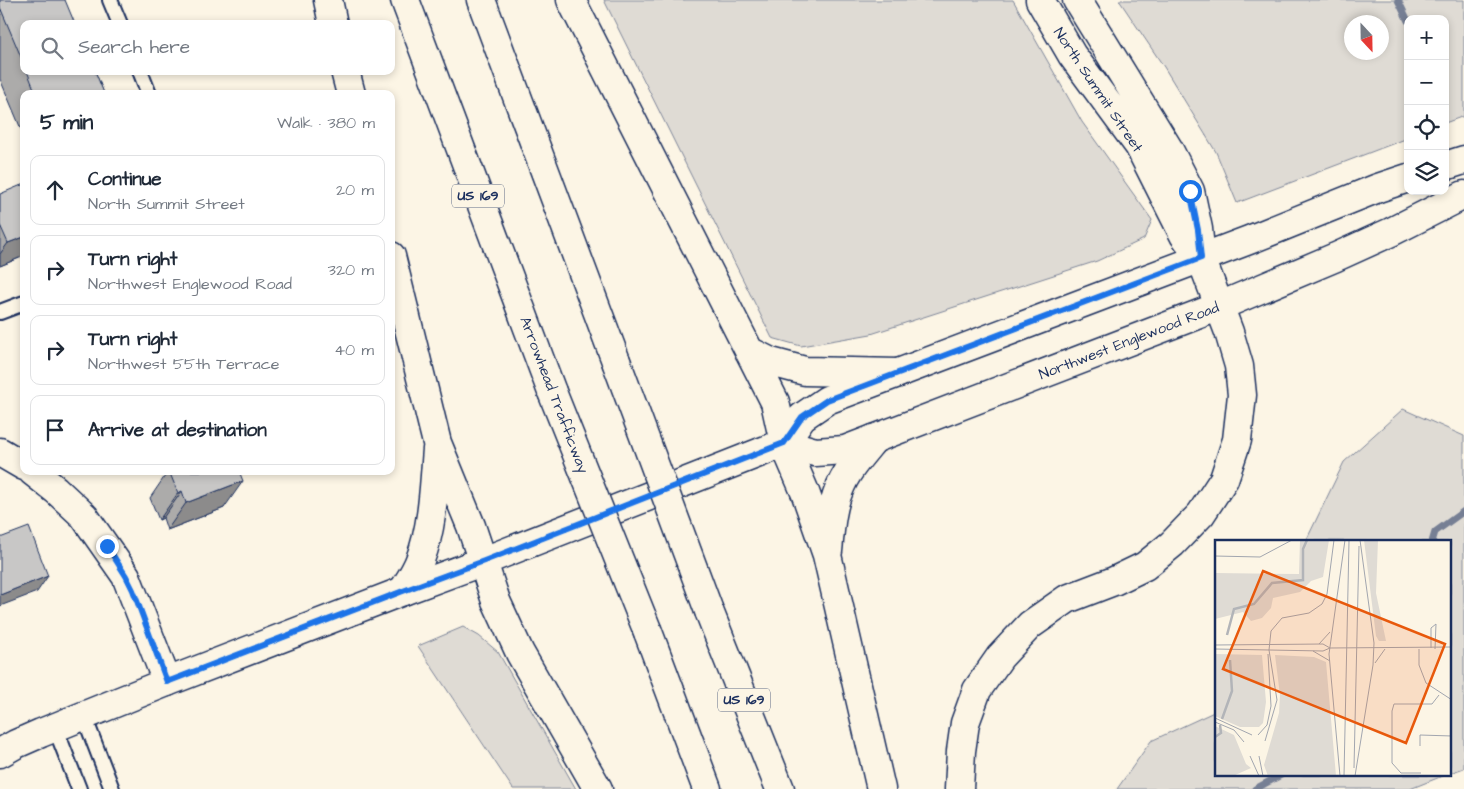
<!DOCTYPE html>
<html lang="en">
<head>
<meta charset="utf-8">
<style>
  body { margin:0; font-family:"Architects Daughter",sans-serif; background:#f2f2f3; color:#1f2937 }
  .controls { position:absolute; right:15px; top:15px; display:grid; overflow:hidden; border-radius:10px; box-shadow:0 2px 8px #0003 }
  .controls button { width:45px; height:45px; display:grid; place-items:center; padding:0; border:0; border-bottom:1px solid #e0e1e3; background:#fff; color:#1f2937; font:25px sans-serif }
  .compass { position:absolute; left:1344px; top:15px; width:45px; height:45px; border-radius:50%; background:#fff; box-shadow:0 2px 8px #0003; rotate:158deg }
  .stop { position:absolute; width:15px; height:15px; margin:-11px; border:4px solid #1a73e8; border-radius:50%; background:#fff }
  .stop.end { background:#1a73e8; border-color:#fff; box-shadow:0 1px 5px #0008 }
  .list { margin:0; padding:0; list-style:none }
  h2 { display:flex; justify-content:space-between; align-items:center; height:65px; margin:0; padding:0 20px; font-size:21px }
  h2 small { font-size:16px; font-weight:400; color:#747a83 }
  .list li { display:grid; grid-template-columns:32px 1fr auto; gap:15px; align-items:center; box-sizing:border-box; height:70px; margin:0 10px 10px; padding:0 10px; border:1px solid #e0e1e3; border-radius:10px }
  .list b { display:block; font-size:19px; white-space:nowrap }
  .list p { margin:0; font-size:16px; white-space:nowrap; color:#747a83 }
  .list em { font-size:16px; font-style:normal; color:#747a83 }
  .icon { flex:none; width:28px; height:28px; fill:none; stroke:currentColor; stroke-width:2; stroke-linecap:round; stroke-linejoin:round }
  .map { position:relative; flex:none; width:1464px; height:789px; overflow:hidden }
  .search { position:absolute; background:#fff; box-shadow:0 2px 8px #0003; left:20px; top:20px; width:375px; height:55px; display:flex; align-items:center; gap:12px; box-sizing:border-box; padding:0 18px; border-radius:10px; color:#747a83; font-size:19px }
  .panel { position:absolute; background:#fff; box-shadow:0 2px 8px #0003; left:20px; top:90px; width:375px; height:385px; border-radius:10px }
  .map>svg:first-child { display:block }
  .green { fill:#dfdbd4; stroke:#7d8599; fill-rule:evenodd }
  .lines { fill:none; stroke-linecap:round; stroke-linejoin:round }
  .stream { stroke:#767f94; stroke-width:7 }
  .service-casing { stroke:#1b2f5e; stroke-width:18 }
  .minor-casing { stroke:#1b2f5e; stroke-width:31 }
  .secondary-casing { stroke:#1b2f5e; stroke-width:31 }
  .motorway-casing { stroke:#1b2f5e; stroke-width:31 }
  .service { stroke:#fcf5e5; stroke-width:14 }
  .minor { stroke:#fcf5e5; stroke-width:28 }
  .secondary { stroke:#fcf5e5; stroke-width:28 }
  .motorway { stroke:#fcf5e5; stroke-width:28 }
  .motorway-bridge-casing { stroke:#1b2f5e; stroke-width:31; stroke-linecap:butt }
  .motorway-bridge { stroke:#fcf5e5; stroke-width:28 }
  .wall { fill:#acabaa; stroke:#1b2f5e }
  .shaded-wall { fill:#8c8b8b; stroke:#1b2f5e }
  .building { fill:#c8c7c6; stroke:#1b2f5e }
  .route { stroke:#1a73e8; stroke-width:6 }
  .labels { text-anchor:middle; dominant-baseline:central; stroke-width:4.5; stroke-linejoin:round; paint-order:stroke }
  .shield { fill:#fcf5e5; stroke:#5e6a86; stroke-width:1 }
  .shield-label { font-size:14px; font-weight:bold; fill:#1b2f5e }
  .street-label { font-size:15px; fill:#1b2f5e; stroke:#fcf5e5 }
  .inset-river { fill:none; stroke:#b2b4b8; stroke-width:2.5 }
  .inset-road { fill:none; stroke:#a2a6af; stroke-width:1 }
  .view { fill:#e8590c; fill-opacity:0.15; stroke:#e8590c; stroke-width:2.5 }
  .inset-edge { fill:none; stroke:#1b2f5e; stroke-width:2.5 }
</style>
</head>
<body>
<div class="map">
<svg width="1464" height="789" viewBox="0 0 1464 789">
  <rect width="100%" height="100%" fill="#fcf5e5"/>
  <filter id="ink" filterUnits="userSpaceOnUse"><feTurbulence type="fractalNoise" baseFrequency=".02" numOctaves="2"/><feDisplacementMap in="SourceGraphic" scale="10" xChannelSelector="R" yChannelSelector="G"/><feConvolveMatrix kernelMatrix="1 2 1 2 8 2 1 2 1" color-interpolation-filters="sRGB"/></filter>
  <g filter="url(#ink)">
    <path class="green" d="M604,0H1013L1082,122L1152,220L1144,239L1097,261L871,334L801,346L772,338Z
      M1119,0H1464V116L1445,123V19H1408V138L1237,203L1216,152L1164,67ZM1352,22H1382V52H1352Z
      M1403,409L1464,436V768L1450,773V542L1306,541L1344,462Z
      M463,627L479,636L498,652L576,789H513L418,646Z
      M1216,711V775H1445L1410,789H1117L1151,741Z"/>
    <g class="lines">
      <path class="stream" d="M1398,0L1408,21
        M1432,542L1435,532L1464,511
        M1255,789L1281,775"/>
      <g class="service-casing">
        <path id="service" d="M110,0L120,24
          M140,71L149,94
          M0,312L24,303
          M84,716L112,789
          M55,727L79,789"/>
      </g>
      <g class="minor-casing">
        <path id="minor" d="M1077,0L1168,148L1190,191L1198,229L1200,249
          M0,452L24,466
          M32,471L56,490L84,516L126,576L167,682
          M959,789L961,751L965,723L977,690L1000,657L1030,625L1067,599L1114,581L1145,566L1172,544L1201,514L1224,479L1237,440L1242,395L1239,366L1229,332L1201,258L1184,235L1139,146L1072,55L1040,0"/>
      </g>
      <g class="secondary-casing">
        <path id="secondary" d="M1445,166L1464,160
          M784,443L815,452L845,450L1220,306L1336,257L1391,232L1464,195
          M0,753L16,744L41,733L167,682L403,591L484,561L784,443L802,417L827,400L1249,240L1378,188L1408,178"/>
      </g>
      <g class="motorway-casing">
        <path id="motorway" d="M328,0L333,24
          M405,0L552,392
          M481,0L616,361
          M571,0L775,402L784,443L805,492L827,555L881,789
          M345,71L351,94
          M391,256L437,443L471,526L496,601L520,653L598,789
          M749,351L771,362L805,371L898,373
          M828,551C830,531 831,509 839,490C846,471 861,455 874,439
          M403,591C409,581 416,571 420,560C433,526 434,486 437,449
          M709,611L780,789
          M648,632L707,789"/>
      </g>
      <use href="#service" class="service"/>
      <use href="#minor" class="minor"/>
      <use href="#secondary" class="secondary"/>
      <use href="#motorway" class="motorway"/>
      <g class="motorway-bridge-casing">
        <path id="motorway-bridge" d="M616,361L709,611
          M552,392L648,632"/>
      </g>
      <use href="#motorway-bridge" class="motorway-bridge"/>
    </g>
    <path class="wall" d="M0,0L24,24V71H95L104,94H24V136L0,79Z
      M0,194L24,256L0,266Z
      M164,471H239L224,508L167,530L163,518L159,520L150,498L165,476Z"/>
    <path class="shaded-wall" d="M24,237V256L0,266V254L8,243Z
      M243,481L224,508L167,530L186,503Z
      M182,491L163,518L159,520L178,493Z
      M48,576L37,592L0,606V595Z"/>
    <path class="building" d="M0,0H65L75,24H24V64L0,7Z
      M27,71H95L104,93L36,94Z
      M24,184V237L8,243L0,225V194Z
      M169,471H239L243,481L186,503L182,491L178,493Z
      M29,527L48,576L0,595V538Z"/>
  </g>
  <g class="lines" filter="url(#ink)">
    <path class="route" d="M107,546L126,576L133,590L167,682L403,591L484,561L784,443L802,417L827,400L1201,258L1198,230L1190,191"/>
  </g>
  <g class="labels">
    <g class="shield">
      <rect x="452" y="184.5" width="52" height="23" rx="4"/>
      <rect x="718" y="688.5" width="52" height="23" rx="4"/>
    </g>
    <g class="shield-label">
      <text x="478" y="196">US 169</text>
      <text x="744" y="700">US 169</text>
    </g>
    <g class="street-label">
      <text transform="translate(1098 90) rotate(56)">North Summit Street</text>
      <text transform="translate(1129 341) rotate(-21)">Northwest Englewood Road</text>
      <text transform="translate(554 395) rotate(69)">Arrowhead Trafficway</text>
    </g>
  </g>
  <g transform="translate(1215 540)">
    <rect width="236" height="236" fill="#fcf5e5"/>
    <path d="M85,0H114L108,37L96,41L85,52L58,58L56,68L47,78L36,81L28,72L0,79V33L84,34ZM149,0H163L161,53L171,101H164L161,96ZM0,114L47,115L51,162L48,183L44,187H25L0,176ZM60,115L99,117L111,122L121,236H53L49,225L64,173L65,155ZM0,186L19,195L31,224L36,228L18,236H0Z" fill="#dfdbd4"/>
    <path class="inset-river" d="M12,95L19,69L39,64L57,43L88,40V9L92,0M7,179L17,151L15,120M0,197L6,193L5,185"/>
    <path class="inset-road" d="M0,16L45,17L77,0M104,104L115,92M0,105L108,104L115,108M216,108V88L221,84M0,109L108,111L115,108L237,107M204,109V125L211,143L237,160M220,109L221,84M98,111L115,121M160,123L170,109M0,178L37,195M0,182L19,190L29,202M43,195L52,185L56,166L53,114M50,201L62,160L54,110L56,91L67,78L94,73L107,64L112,54L119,0M205,206V195L237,196M35,216L44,236M44,216L48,236M139,228L144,6M206,233H186L177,223V171L179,164H217L224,155M125,236L114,114L130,0M129,236L134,1M140,236L158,125L159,103L145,0"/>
    <path class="view" d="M48,31L230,104L191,203L8,129Z"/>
    <rect width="236" height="236" class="inset-edge"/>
  </g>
</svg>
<div class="controls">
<button>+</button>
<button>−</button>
<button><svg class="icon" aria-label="locate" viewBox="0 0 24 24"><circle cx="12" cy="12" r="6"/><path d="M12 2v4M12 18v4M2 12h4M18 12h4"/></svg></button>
<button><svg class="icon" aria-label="layers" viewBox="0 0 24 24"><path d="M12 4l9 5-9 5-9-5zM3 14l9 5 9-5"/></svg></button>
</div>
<svg class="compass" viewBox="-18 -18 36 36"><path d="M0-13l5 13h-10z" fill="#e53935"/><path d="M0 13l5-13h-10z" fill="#747a83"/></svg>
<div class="stop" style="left:1190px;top:191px"></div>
<div class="stop end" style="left:107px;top:546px"></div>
<div class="search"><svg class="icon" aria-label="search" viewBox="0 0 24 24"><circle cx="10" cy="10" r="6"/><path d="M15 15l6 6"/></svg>Search here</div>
<section class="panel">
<h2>5 min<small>Walk · 380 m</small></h2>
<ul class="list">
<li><svg class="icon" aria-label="ahead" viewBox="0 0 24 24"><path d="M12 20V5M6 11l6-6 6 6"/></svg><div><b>Continue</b><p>North Summit Street</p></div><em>20 m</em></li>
<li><svg class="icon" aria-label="right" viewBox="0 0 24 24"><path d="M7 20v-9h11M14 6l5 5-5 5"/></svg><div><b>Turn right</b><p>Northwest Englewood Road</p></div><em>320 m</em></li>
<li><svg class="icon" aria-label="right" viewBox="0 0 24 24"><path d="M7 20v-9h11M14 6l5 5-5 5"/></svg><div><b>Turn right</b><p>Northwest 55th Terrace</p></div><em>40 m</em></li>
<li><svg class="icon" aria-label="arrive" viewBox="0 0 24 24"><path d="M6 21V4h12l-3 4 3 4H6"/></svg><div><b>Arrive at destination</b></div></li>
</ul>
</section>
</div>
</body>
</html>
